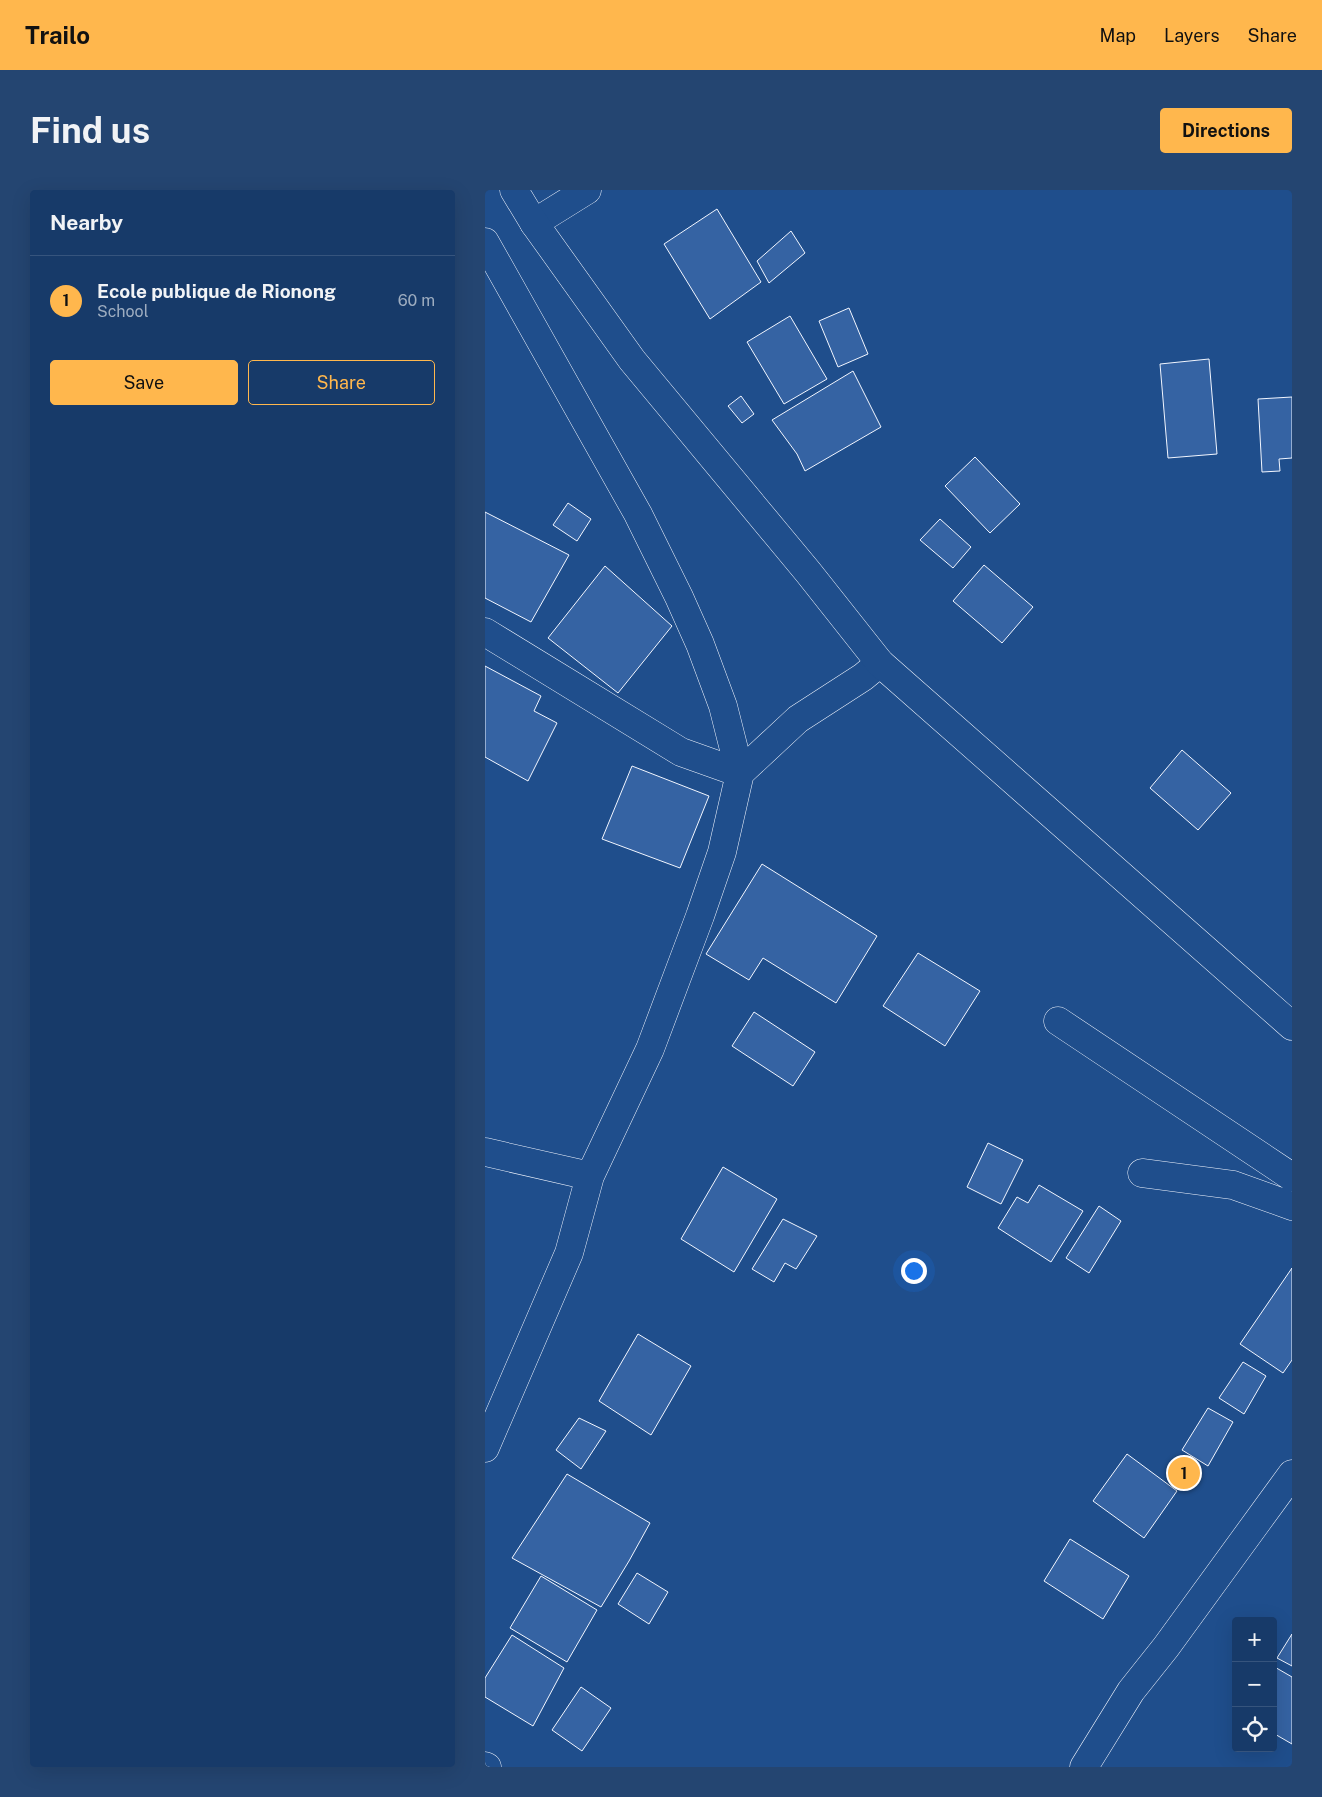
<!DOCTYPE html>
<html lang="en">
<head>
<meta charset="utf-8">
<style>
  body { margin:0; font-family:"Public Sans",sans-serif; background:#244571; color:#f1f3f6 }
  .controls { position:absolute; right:15px; bottom:15px; display:grid; overflow:hidden; border-radius:5px; box-shadow:0 5px 20px #0002 }
  .controls button { width:45px; height:45px; display:grid; place-items:center; padding:0; border:0; border-bottom:1px solid #36547d; background:#173a69; color:#f1f3f6; font:25px sans-serif }
  .you { position:absolute; left:428px; top:1080px; width:18px; height:18px; margin:-12px; border:4px solid #fff; border-radius:50%; background:#1a73e8; box-shadow:0 0 0 8px #1a73e833 }
  .badge { display:grid; place-items:center; width:32px; height:32px; border-radius:50%; background:#ffb74d; color:#111; font-size:16px; font-weight:700 }
  .pin { position:absolute; translate:-50% -50%; border:2px solid #fff; box-shadow:0 1px 5px #0006 }
  .list { margin:0; padding:0; list-style:none }
  h2 { display:flex; justify-content:space-between; align-items:center; height:65px; margin:0; padding:0 20px; font-size:21px }
  h2 small { font-size:16px; font-weight:400; color:#9eadc0 }
  .list li { display:grid; grid-template-columns:32px 1fr auto; gap:15px; align-items:center; box-sizing:border-box; height:90px; padding:0 20px; border-top:1px solid #36547d }
  .list b { display:block; font-size:19px; white-space:nowrap }
  .list p { margin:0; font-size:16px; white-space:nowrap; color:#9eadc0 }
  .list em { font-size:16px; font-style:normal; color:#9eadc0 }
  .actions { display:flex; gap:10px; padding:15px 20px }
  .actions a { flex:1; padding:11px 0; border:1px solid #ffb74d; border-radius:5px; text-align:center; font-size:18px; color:#ffb74d }
  .actions .main { background:#ffb74d; color:#111 }
  .icon { flex:none; width:28px; height:28px; fill:none; stroke:currentColor; stroke-width:2; stroke-linecap:round; stroke-linejoin:round }
  .map { position:relative; flex:none; width:807px; height:1577px; overflow:hidden; border-radius:5px }
  header { display:flex; align-items:center; gap:30px; box-sizing:border-box; height:70px; padding:0 25px; background:#ffb74d; color:#111 }
  header strong { font-size:24px }
  nav { display:flex; gap:28px; margin-inline-start:auto; font-size:18px }
  .intro { display:flex; align-items:center; justify-content:space-between; box-sizing:border-box; height:120px; padding:0 30px }
  h1 { margin:0; font-size:35px }
  .button { padding:12px 22px; border-radius:5px; background:#ffb74d; color:#111; font-size:18px; font-weight:700 }
  main { display:flex; gap:30px; padding:0 30px }
  aside { flex:1; background:#173a69; border-radius:5px; box-shadow:0 5px 20px #0002 }
  .map>svg:first-child { display:block }
  .building { fill:#3563a3; stroke:#f2f6ff }
  .lines { fill:none; stroke-linecap:round; stroke-linejoin:round }
  .minor-casing { stroke:#f2f6ff; stroke-width:29 }
  .major-casing { stroke:#f2f6ff; stroke-width:29 }
  .minor { stroke:#1f4e8c; stroke-width:28 }
  .major { stroke:#1f4e8c; stroke-width:28 }
</style>
</head>
<body>
<header>
<strong>Trailo</strong>
<nav><a>Map</a><a>Layers</a><a>Share</a></nav>
</header>
<div class="intro"><h1>Find us</h1><a class="button">Directions</a></div>
<main>
<aside>
<h2>Nearby<small></small></h2>
<ul class="list">
<li><span class="badge">1</span><div><b>Ecole publique de Rionong</b><p>School</p></div><em>60 m</em></li>
</ul>
<div class="actions"><a class="main">Save</a><a>Share</a></div>
</aside>
<div class="map">
<svg width="807" height="1577" viewBox="0 0 807 1577">
  <rect width="100%" height="100%" fill="#1f4e8c"/>
  <path class="building" d="M232,19L276,92L225,129L179,54Z
    M306,41L320,63L284,93L272,71Z
    M364,118L383,164L353,177L334,131Z
    M305,126L342,189L299,214L262,152Z
    M724,169L732,264L683,268L675,174Z
    M368,181L396,237L320,281L312,264L287,230Z
    M256,206L269,224L257,233L243,216Z
    M807,207V268L794,269L795,281L777,282L773,209Z
    M490,267L535,314L505,343L460,296Z
    M83,313L106,329L92,351L68,335Z
    M0,322L84,365L46,432L0,408Z
    M455,329L486,357L468,378L435,350Z
    M499,375L548,417L517,453L468,411Z
    M120,376L187,436L133,503L63,448Z
    M0,476L56,506L49,521L72,533L43,591L0,567Z
    M697,560L746,603L713,640L665,598Z
    M147,576L224,606L195,678L117,649Z
    M277,674L392,746L351,813L278,768L264,790L221,764Z
    M433,763L495,801L460,856L398,816Z
    M269,822L330,862L308,896L247,856Z
    M503,953L538,970L516,1014L482,997Z
    M238,977L292,1009L249,1082L196,1049Z
    M554,995L598,1021L566,1072L513,1038L532,1007L543,1013Z
    M614,1016L636,1031L604,1083L581,1068Z
    M298,1029L332,1046L311,1079L300,1073L289,1092L267,1079Z
    M807,1078V1170L798,1183L755,1154Z
    M153,1144L206,1176L166,1245L114,1211Z
    M758,1172L781,1186L759,1224L734,1208Z
    M723,1218L748,1232L723,1276L697,1260Z
    M94,1228L121,1241L96,1279L71,1260Z
    M642,1264L692,1301L659,1348L608,1311Z
    M82,1284L165,1333L144,1371L116,1417L27,1368Z
    M585,1349L644,1386L618,1429L559,1391Z
    M152,1383L183,1402L164,1434L133,1414Z
    M56,1386L112,1420L82,1472L25,1438Z
    M807,1444V1476L792,1468Z
    M27,1445L79,1478L48,1536L0,1507V1488Z
    M788,1476L807,1487V1554L788,1543Z
    M96,1497L126,1518L97,1561L67,1540Z"/>
  <g class="lines">
    <g class="minor-casing">
      <path id="minor" d="M49,33L102,0
        M0,52L153,324L194,407L215,454L238,516L255,583L237,662L215,726L165,859L105,986L84,1063L0,1258
        M0,442L196,562L255,583L313,529L378,487L395,473
        M573,831L807,987
        M0,962L105,986
        M657,983L748,995L807,1016
        M0,1576L2,1577
        M599,1577L646,1501L681,1457L807,1284"/>
    </g>
    <g class="major-casing">
      <path id="major" d="M29,0L49,33L147,170L323,382L395,473L807,836"/>
    </g>
    <use href="#minor" class="minor"/>
    <use href="#major" class="major"/>
  </g>
</svg>
<div class="controls">
<button>+</button>
<button>−</button>
<button><svg class="icon" aria-label="locate" viewBox="0 0 24 24"><circle cx="12" cy="12" r="6"/><path d="M12 2v4M12 18v4M2 12h4M18 12h4"/></svg></button>
</div>
<div class="you"></div>
<div class="pin badge" style="left:699px;top:1283px">1</div>
</div>
</main>
</body>
</html>
